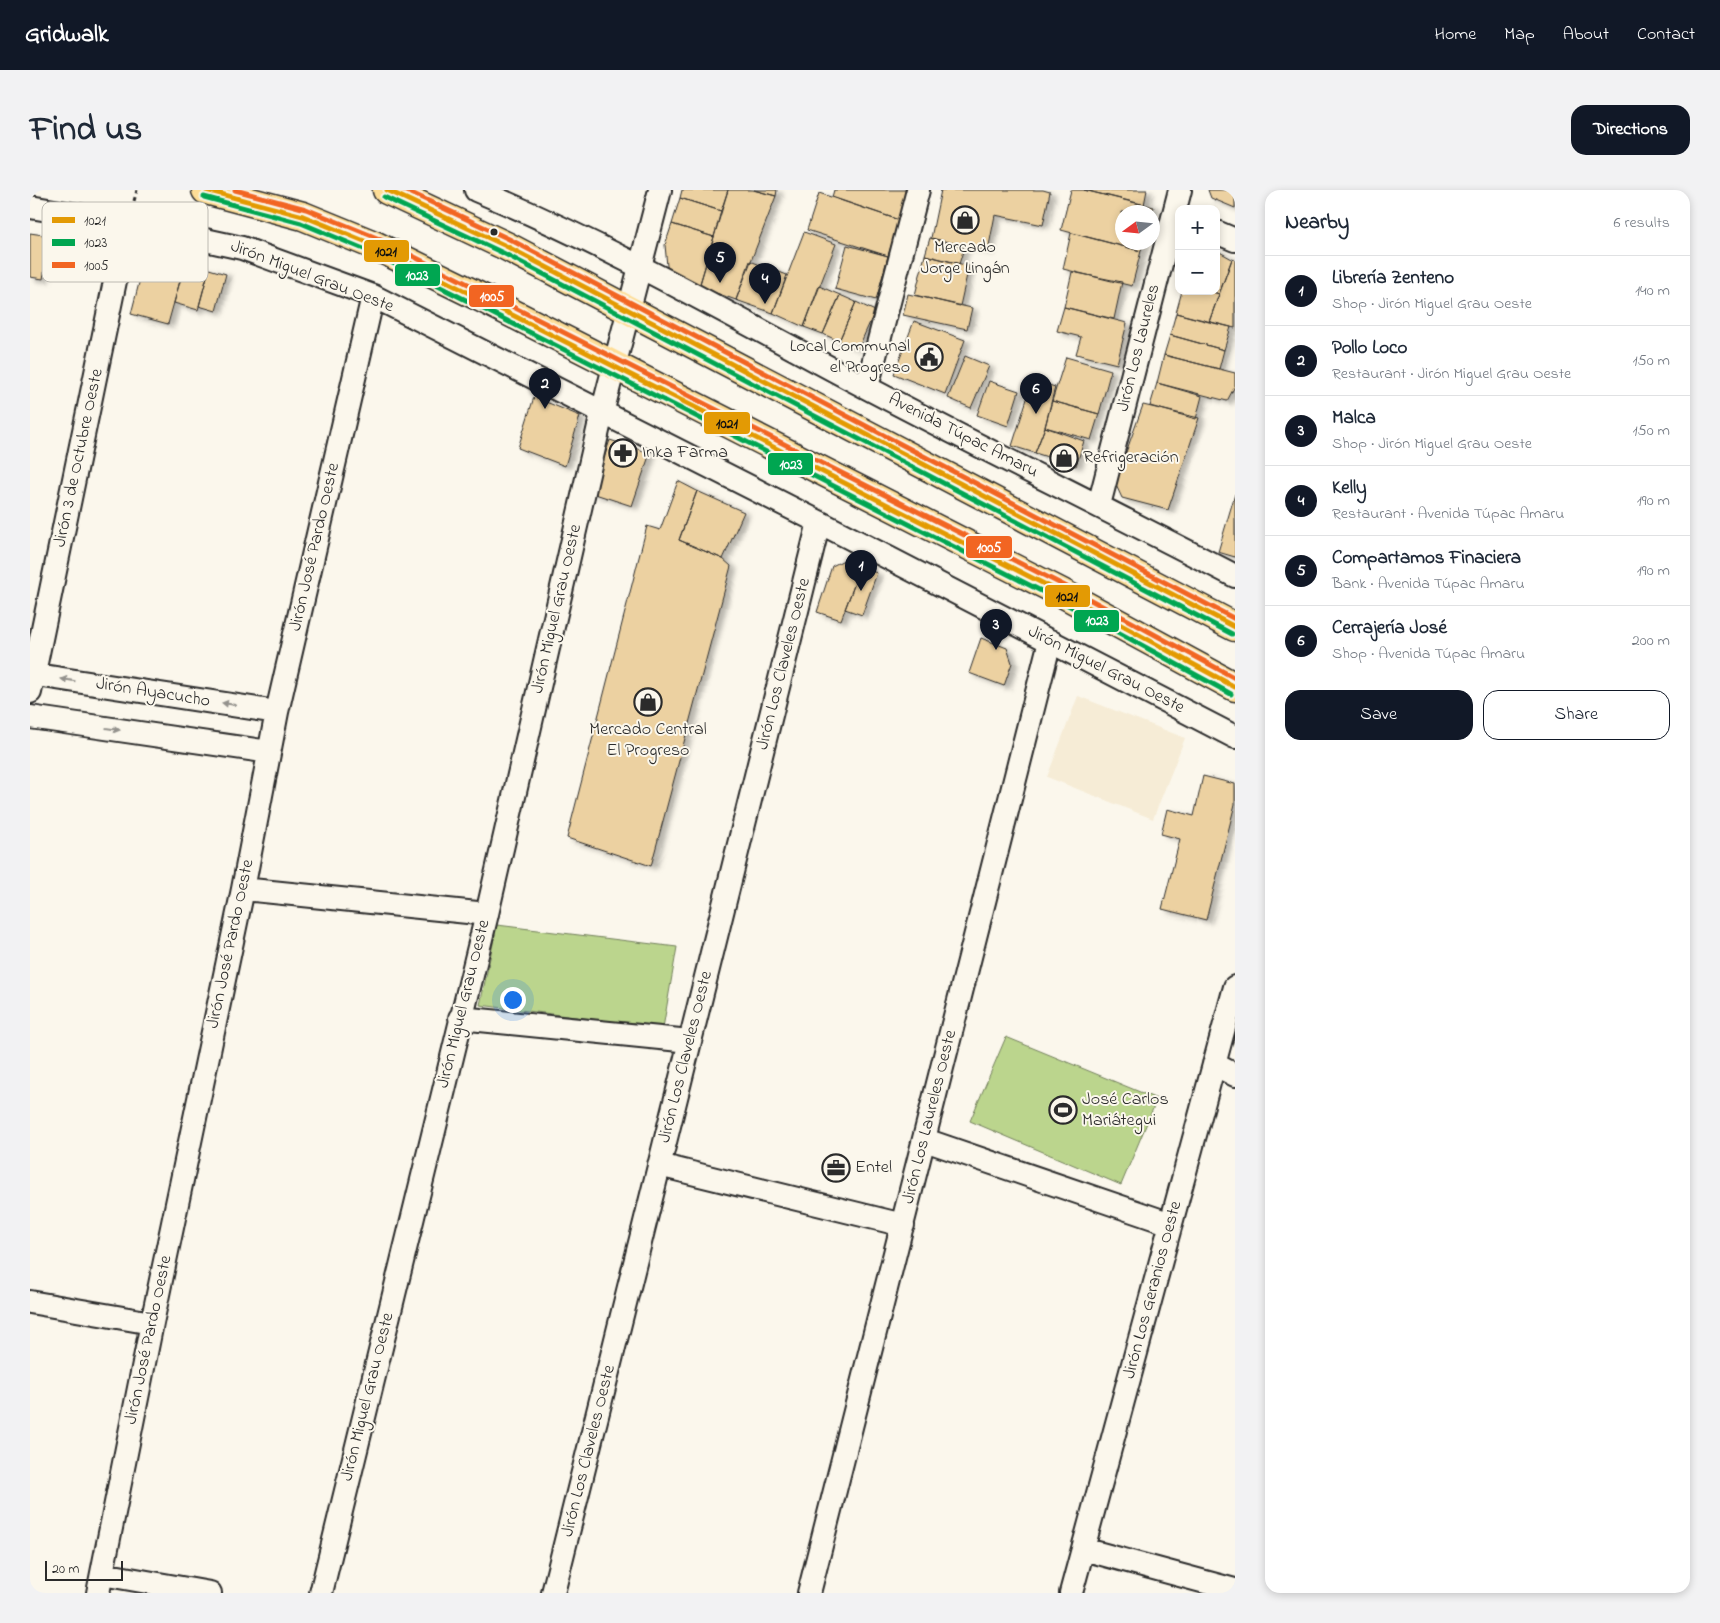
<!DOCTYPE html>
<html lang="en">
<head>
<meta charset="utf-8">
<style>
  body { margin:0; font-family:"Indie Flower",sans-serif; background:#f2f2f3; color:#1f2937 }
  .controls { position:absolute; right:15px; top:15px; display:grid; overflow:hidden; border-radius:10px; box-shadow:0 2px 8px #0003 }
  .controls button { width:45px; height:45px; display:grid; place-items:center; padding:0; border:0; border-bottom:1px solid #e0e1e3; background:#fff; color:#1f2937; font:25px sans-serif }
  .compass { position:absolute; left:1085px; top:15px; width:45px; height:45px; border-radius:50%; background:#fff; box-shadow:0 2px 8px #0003; rotate:255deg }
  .scale { position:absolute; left:15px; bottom:12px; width:78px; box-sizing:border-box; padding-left:5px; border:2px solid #2b2b2b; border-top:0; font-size:14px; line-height:18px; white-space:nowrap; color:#2b2b2b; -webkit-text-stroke:4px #fbf7ec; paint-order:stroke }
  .you { position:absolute; left:482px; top:809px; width:18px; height:18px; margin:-12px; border:4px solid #fff; border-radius:50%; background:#1a73e8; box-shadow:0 0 0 8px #1a73e833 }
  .badge { display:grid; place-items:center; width:32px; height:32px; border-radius:50%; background:#111827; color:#fff; font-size:16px; font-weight:700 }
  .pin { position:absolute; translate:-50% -41px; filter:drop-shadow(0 1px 2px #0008) }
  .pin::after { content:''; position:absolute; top:26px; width:18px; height:15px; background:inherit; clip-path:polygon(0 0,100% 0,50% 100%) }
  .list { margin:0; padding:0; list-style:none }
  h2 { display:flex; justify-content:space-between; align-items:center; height:65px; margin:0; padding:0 20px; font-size:21px }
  h2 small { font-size:16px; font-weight:400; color:#747a83 }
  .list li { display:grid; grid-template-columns:32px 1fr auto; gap:15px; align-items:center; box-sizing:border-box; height:70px; padding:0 20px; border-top:1px solid #e0e1e3 }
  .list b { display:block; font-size:19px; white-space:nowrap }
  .list p { margin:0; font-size:16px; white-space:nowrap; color:#747a83 }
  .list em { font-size:16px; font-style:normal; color:#747a83 }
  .actions { display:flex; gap:10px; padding:15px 20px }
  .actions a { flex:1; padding:11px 0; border:1px solid #111827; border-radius:15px; text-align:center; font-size:18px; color:#111827 }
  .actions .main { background:#111827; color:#fff }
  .map { position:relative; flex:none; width:1205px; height:1403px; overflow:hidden; border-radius:15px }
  header { display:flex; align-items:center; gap:30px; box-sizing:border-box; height:70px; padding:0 25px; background:#111827; color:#fff }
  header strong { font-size:24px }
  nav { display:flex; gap:28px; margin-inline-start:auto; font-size:18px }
  .intro { display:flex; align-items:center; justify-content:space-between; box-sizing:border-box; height:120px; padding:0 30px }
  h1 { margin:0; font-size:35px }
  .button { padding:12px 22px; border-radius:15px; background:#111827; color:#fff; font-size:18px; font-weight:700 }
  main { display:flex; gap:30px; padding:0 30px }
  aside { flex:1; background:#fff; border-radius:15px; box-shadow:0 2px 8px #0003 }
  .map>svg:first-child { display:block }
  .built { fill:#f6ecd6 }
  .green { fill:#bbd58d; stroke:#73805c }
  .building { fill:#ecd1a1; stroke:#2b2b2b; filter:url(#shadow) }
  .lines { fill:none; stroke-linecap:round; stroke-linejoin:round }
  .street-casing { stroke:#2b2b2b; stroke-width:26 }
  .highway-casing { stroke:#2b2b2b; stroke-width:31 }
  .path { stroke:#2b2b2b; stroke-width:3; stroke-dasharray:4 4; stroke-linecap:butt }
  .street { stroke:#fbf7ec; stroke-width:22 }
  .highway { stroke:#fedd96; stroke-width:28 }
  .bus-1-casing { stroke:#fbf7ec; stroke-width:9 }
  .bus-2-casing { stroke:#fbf7ec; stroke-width:9 }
  .bus-3-casing { stroke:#fbf7ec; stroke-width:9 }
  .bus-1 { stroke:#e39a04; stroke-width:5 }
  .bus-2 { stroke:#00a651; stroke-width:5 }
  .bus-3 { stroke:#f26522; stroke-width:5 }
  .oneway { fill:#93918c }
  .bus-dot { fill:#2b2b2b; stroke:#fbf7ec; stroke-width:2 }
  .labels { text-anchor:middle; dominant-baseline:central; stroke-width:4; stroke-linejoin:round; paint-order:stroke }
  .poi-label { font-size:18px; fill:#2b2b2b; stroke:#fbf7ec; text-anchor:start }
  .street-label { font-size:18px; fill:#2b2b2b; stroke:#fbf7ec }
  .key { fill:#fbf7ec; stroke:#bdbab2; stroke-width:1 }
  .key-label { font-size:14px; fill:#2b2b2b }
  .line-badge { stroke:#fbf7ec; stroke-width:2 }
  .badge-label { font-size:14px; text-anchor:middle; font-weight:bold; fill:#fff }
  .pale-badge-label { font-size:14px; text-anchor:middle; font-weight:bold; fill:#111 }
</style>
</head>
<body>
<header>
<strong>Gridwalk</strong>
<nav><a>Home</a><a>Map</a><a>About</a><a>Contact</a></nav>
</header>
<div class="intro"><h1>Find us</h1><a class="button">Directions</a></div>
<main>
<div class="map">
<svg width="1205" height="1403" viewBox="0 0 1205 1403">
  <defs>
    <filter id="shadow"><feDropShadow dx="5.5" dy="3" stdDeviation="2.5" flood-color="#0004"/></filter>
  </defs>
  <rect width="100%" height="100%" fill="#fbf7ec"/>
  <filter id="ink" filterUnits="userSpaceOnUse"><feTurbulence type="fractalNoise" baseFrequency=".02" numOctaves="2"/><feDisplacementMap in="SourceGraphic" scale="10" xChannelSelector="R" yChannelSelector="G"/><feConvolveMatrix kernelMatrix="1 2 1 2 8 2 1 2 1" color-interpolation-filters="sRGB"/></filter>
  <g filter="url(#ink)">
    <path class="built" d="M1048,506L1155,548L1123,629L1017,587Z"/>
    <path class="green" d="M467,735L647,757L633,838L450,815Z
      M976,847L1127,909L1091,995L940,931Z"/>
    <path class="building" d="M652,0H698L691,21L650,8Z
      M698,0H723L746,6L706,110L669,97Z
      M724,0H747L746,6Z
      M804,0H879L869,30L802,7Z
      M911,0H1013L1020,2L1013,35L965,25L958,61L901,48Z
      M1041,0H1054L1124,17L1122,22H1092V52H1113L1111,61L1031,40Z
      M1054,0H1117L1114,15Z
      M1178,0H1205V18L1181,8Z
      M789,3L869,30L858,66L777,40Z
      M650,8L691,21L684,47L642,34Z
      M642,34L684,47L669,97L640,84L637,76L635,55Z
      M774,42L806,54L774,137L743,123Z
      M0,43L20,46L13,89L0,87Z
      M1041,43L1111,61L1102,96L1033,79Z
      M900,48L934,58L929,74L895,65Z
      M817,55L858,66L846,110L805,99Z
      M1186,60L1202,69L1189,104L1180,101H1186Z
      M117,62L155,73L138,134L101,124Z
      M895,65L939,76L930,116L885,105Z
      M1202,69L1205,70V138L1179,132Z
      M720,71L757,85L743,123L706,110Z
      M155,73L179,79L168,120L144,113Z
      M179,79L196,84L186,121L169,116Z
      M1042,82L1092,92L1084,129L1034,117Z
      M789,96L810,105L793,144L774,137Z
      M1152,101H1180L1189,104L1179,132L1146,123Z
      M878,104L942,118L937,139L873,125Z
      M810,105L826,112L809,151L793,144Z
      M826,112L845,121L828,159L809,151Z
      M1034,117L1097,133L1087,174L1046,164L1051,147L1027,141Z
      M1146,123L1201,137L1194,160L1140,145Z
      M884,131L935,150L915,204L864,184Z
      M1140,145L1194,160L1189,179L1134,165Z
      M1134,165L1205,183V196L1197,211L1127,193Z
      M935,166L959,176L941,218L918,208Z
      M1036,167L1081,180L1069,224L1022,211Z
      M1003,190L1025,197L1015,237L1005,263L982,256Z
      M959,191L989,201L978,236L947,225Z
      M1127,193L1172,206L1166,229L1120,216Z
      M504,207L550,226L535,276L488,258Z
      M1022,211L1069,224L1061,250L1015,237Z
      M1113,215L1169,228L1138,320L1092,308L1085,293Z
      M1015,237L1054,251L1046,276L1005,263Z
      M580,250L620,263L602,316L562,303Z
      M648,291L667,301L649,350L693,369L701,376L621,676L537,648L617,336L630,340Z
      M667,301L714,322L693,369L649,350Z
      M1205,304V367L1188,362Z
      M814,370L831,377L811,430L787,422L802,376Z
      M831,377L847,383L832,425L815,419Z
      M951,448L977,458L982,473L974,496L939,483Z
      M1173,586L1205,594V614L1176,730L1132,719L1150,649L1131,644L1137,619L1164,626Z"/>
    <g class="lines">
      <g class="street-casing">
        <path id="street" d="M446,0C578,55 702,126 828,193C953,259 1080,321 1205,386
          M0,17L97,33L212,58L343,106L789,332L1205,547
          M1186,42L1205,50
          M837,197L888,0
          M1069,315L1150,0
          M0,484L247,522
          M0,502L97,33
          M0,527L239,562
          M213,699L457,724
          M430,828L660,851
          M1184,874L1205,885
          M895,950L1141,1034
          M629,975L873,1035
          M0,1112L122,1133
          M1053,1359L1205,1400
          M72,1384L180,1403
          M68,1403L122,1133L213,699L247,522L343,106
          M291,1403L457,724L572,223L630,0
          M523,1403L789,332
          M779,1403L1020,451
          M1041,1403L1205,797"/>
      </g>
      <g class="highway-casing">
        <path id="highway" d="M176,0L273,26L344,55L456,110L1032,403L1205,497
          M357,0L476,56L1205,437"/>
      </g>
      <path class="path" d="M104,11L107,0"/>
      <use href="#street" class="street"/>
      <use href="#highway" class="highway"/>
      <g class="bus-1-casing">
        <path id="bus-1" d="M176,0L273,26L344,55L1032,403L1205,497
          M357,0L476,56L1205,437"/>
      </g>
      <g class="bus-2-casing">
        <path id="bus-2" d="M174,7L271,33L341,62L1029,410L1201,504
          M354,7L473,63L1202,444"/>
      </g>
      <g class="bus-3-casing">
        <path id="bus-3" d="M205,0L276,19L347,48L1035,396L1205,488
          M375,0L479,49L1205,429"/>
      </g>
      <use href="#bus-1" class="bus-1"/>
      <use href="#bus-2" class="bus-2"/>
      <use href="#bus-3" class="bus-3"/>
    </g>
    <defs><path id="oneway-solid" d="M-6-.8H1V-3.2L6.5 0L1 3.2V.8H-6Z" transform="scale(1.25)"/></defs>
    <g class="oneway">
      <use href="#oneway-solid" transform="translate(38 490) rotate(-171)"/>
      <use href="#oneway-solid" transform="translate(199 514) rotate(-171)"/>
      <use href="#oneway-solid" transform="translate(83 539) rotate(8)"/>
    </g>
  </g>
  <defs>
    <g id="shop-ring" transform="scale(1.4375)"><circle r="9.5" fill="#fbf7ec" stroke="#2b2b2b" stroke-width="1.5"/><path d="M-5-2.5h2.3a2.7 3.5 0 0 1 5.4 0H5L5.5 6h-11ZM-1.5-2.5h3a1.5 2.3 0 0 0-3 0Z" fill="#2b2b2b"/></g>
    <g id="civic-ring" transform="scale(1.4375)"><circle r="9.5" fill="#fbf7ec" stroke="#2b2b2b" stroke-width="1.5"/><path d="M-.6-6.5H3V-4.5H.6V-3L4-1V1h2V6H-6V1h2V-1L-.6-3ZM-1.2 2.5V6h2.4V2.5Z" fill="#2b2b2b"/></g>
    <g id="pharmacy-ring" transform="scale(1.4375)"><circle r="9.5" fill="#fbf7ec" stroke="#2b2b2b" stroke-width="1.5"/><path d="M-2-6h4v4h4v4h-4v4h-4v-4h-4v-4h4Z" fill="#2b2b2b"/></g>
    <g id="stadium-ring" transform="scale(1.4375)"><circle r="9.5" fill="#fbf7ec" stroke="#2b2b2b" stroke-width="1.5"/><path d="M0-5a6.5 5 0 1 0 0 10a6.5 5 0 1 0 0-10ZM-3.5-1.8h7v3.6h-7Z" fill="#2b2b2b"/></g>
    <g id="office-ring" transform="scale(1.4375)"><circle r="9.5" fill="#fbf7ec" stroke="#2b2b2b" stroke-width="1.5"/><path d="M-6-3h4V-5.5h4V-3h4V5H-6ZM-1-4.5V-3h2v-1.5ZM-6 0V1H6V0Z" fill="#2b2b2b"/></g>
  </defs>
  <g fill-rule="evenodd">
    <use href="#shop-ring" x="935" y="30"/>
    <use href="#civic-ring" x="899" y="167"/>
    <use href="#pharmacy-ring" x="593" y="263"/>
    <use href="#shop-ring" x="1034" y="268"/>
    <use href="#shop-ring" x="618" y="512"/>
    <use href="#stadium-ring" x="1033" y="920"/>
    <use href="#office-ring" x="806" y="978"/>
  </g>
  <circle class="bus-dot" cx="464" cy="42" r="4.5"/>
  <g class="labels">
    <g class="poi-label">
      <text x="935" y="58" text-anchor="middle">Mercado<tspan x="935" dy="21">Jorge Lingán</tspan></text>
      <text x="880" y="157" text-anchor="end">Local Communal<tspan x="880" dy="21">el Progreso</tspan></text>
      <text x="612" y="263">Inka Farma</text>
      <text x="1053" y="268">Refrigeración</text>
      <text x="618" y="540" text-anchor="middle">Mercado Central<tspan x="618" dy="21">El Progreso</tspan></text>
      <text x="1052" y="910">José Carlos<tspan x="1052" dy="21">Mariátegui</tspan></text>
      <text x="825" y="978">Entel</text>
    </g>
    <g class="street-label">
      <text transform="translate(282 87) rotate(21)">Jirón Miguel Grau Oeste</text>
      <text transform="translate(1109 158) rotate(-76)">Jirón Los Laureles</text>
      <text transform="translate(933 246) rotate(27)">Avenida Túpac Amaru</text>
      <text transform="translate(49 268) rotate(-78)">Jirón 3 de Octubre Oeste</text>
      <text transform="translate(285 357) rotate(-77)">Jirón José Pardo Oeste</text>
      <text transform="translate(527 419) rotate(-77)">Jirón Miguel Grau Oeste</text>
      <text transform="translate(754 474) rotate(-76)">Jirón Los Claveles Oeste</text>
      <text transform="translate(1076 480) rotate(27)">Jirón Miguel Grau Oeste</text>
      <text transform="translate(123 503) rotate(9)">Jirón Ayacucho</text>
      <text transform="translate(201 754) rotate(-78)">Jirón José Pardo Oeste</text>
      <text transform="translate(434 814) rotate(-76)">Jirón Miguel Grau Oeste</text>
      <text transform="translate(656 867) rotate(-76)">Jirón Los Claveles Oeste</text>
      <text transform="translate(900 927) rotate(-76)">Jirón Los Laureles Oeste</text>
      <text transform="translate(1123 1100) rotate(-75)">Jirón Los Geranios Oeste</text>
      <text transform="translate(119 1150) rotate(-78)">Jirón José Pardo Oeste</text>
      <text transform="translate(338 1207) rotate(-76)">Jirón Miguel Grau Oeste</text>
      <text transform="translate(559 1261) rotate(-76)">Jirón Los Claveles Oeste</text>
    </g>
  </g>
  <rect x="12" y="12" width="166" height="80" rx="8" class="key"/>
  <rect x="22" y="27" width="23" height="6" fill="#e39a04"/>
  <rect x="22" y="49" width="23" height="7" fill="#00a651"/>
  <rect x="22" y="72" width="23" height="6" fill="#f26522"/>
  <g class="key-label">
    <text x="54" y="35">1021</text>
    <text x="54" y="57">1023</text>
    <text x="54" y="80">1005</text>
  </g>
  <g class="line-badge">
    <rect x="333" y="49" width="47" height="24" rx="5" fill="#e39a04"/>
    <rect x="364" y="73" width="47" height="24" rx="5" fill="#00a651"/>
    <rect x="438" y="94" width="47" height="24" rx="5" fill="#f26522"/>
    <rect x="673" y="221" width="48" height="24" rx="5" fill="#e39a04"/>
    <rect x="737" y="262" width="47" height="24" rx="5" fill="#00a651"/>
    <rect x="935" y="345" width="48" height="24" rx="5" fill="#f26522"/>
    <rect x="1014" y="394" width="47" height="24" rx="5" fill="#e39a04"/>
    <rect x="1043" y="419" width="47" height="24" rx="5" fill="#00a651"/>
  </g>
  <g class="badge-label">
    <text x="387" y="90">1023</text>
    <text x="462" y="111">1005</text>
    <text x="761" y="279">1023</text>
    <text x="959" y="362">1005</text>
    <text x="1067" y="435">1023</text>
  </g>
  <g class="pale-badge-label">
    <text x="356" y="66">1021</text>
    <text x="697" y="238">1021</text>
    <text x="1037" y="411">1021</text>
  </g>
</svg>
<div class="controls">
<button>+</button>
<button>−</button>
</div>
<svg class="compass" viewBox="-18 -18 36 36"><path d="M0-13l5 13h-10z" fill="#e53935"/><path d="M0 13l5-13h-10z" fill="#747a83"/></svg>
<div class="scale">20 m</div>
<div class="you"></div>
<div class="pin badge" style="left:831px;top:401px">1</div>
<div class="pin badge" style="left:515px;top:219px">2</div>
<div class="pin badge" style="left:966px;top:460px">3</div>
<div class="pin badge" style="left:735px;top:114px">4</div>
<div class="pin badge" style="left:690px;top:93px">5</div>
<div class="pin badge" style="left:1006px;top:224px">6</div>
</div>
<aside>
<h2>Nearby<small>6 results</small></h2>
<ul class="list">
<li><span class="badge">1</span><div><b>Librería Zenteno</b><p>Shop · Jirón Miguel Grau Oeste</p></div><em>140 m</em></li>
<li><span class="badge">2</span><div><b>Pollo Loco</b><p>Restaurant · Jirón Miguel Grau Oeste</p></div><em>150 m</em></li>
<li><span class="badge">3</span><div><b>Malca</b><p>Shop · Jirón Miguel Grau Oeste</p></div><em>150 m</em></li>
<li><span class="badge">4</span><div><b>Kelly</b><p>Restaurant · Avenida Túpac Amaru</p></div><em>190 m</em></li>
<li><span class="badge">5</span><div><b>Compartamos Finaciera</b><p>Bank · Avenida Túpac Amaru</p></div><em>190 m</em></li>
<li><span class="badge">6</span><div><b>Cerrajería José</b><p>Shop · Avenida Túpac Amaru</p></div><em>200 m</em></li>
</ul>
<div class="actions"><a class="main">Save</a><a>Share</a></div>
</aside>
</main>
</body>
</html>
